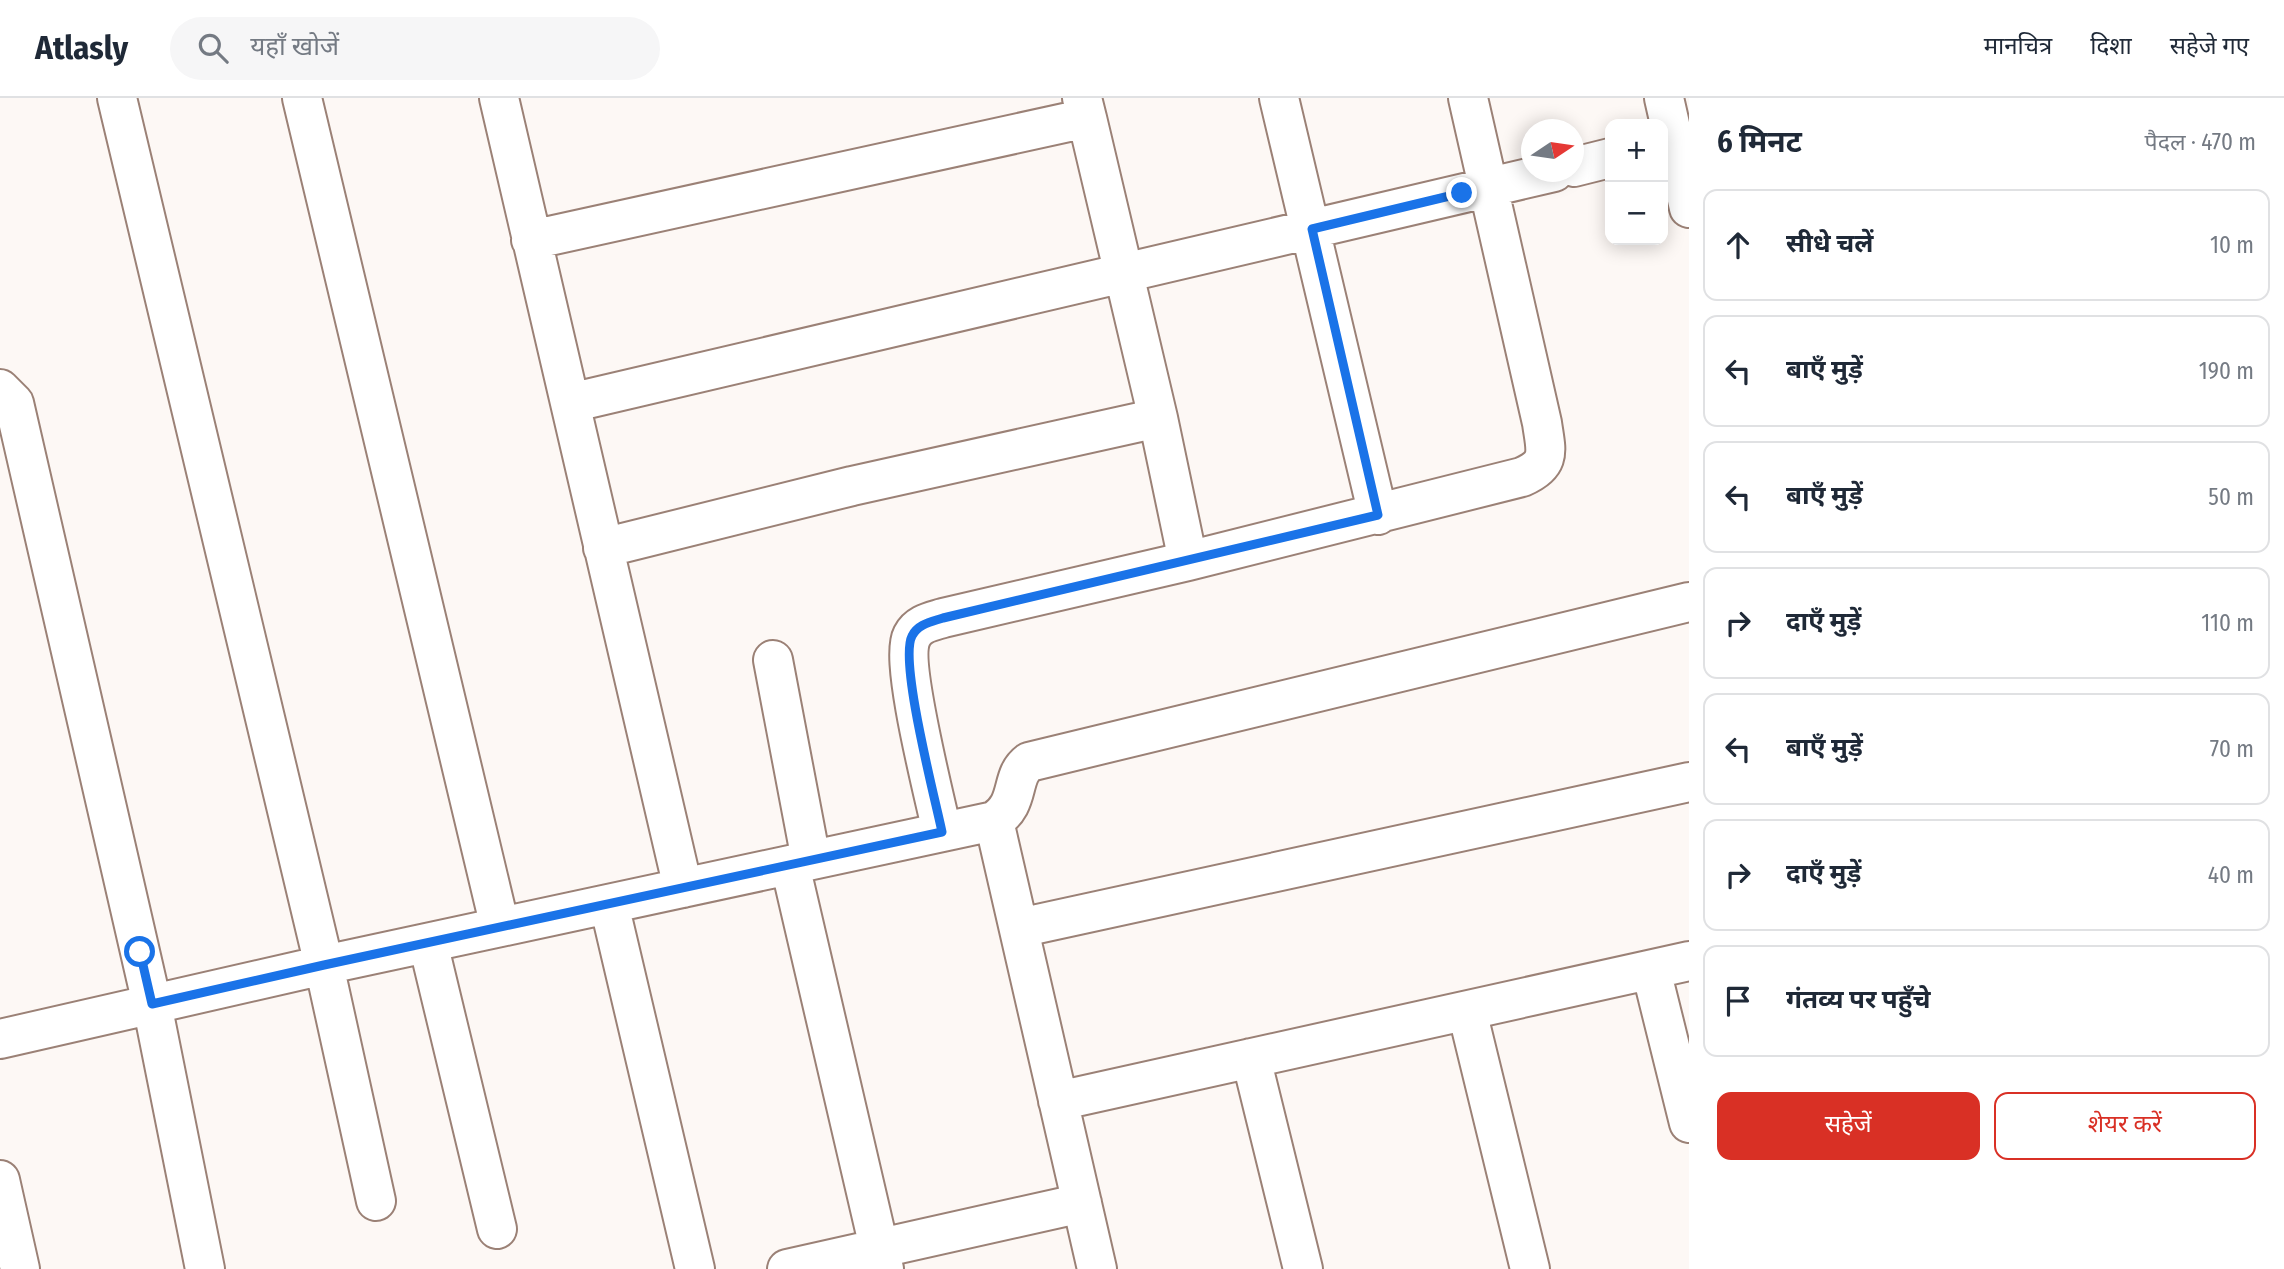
<!DOCTYPE html>
<html lang="hi">
<head>
<meta charset="utf-8">
<style>
  body { margin:0; font-family:"Fira Sans Condensed","Noto Sans Devanagari",sans-serif; background:#f6f6f7; color:#1f2937 }
  .controls { position:absolute; right:21px; top:21px; display:grid; overflow:hidden; border-radius:14px; box-shadow:0 4px 18px #0003 }
  .controls button { width:63px; height:63px; display:grid; place-items:center; padding:0; border:0; border-bottom:2px solid #e0e1e3; background:#fff; color:#1f2937; font:35px sans-serif }
  .compass { position:absolute; left:1521px; top:21px; width:63px; height:63px; border-radius:50%; background:#fff; box-shadow:0 4px 18px #0003; rotate:77deg }
  .stop { position:absolute; width:21px; height:21px; margin:-16px; border:5px solid #1a73e8; border-radius:50%; background:#fff }
  .stop.end { background:#1a73e8; border-color:#fff; box-shadow:0 2px 7px #0008 }
  .list { margin:0; padding:0; list-style:none }
  h2 { display:flex; justify-content:space-between; align-items:center; height:91px; margin:0; padding:0 28px; font-size:30px }
  h2 small { font-size:23px; font-weight:400; color:#747a83 }
  .list li { display:grid; grid-template-columns:46px 1fr auto; gap:21px; align-items:center; box-sizing:border-box; height:112px; margin:0 14px 14px; padding:0 14px; border:2px solid #e0e1e3; border-radius:14px }
  .list b { display:block; font-size:26px; white-space:nowrap }
  .list em { font-size:23px; font-style:normal; color:#747a83 }
  .actions { display:flex; gap:14px; padding:21px 28px }
  .actions a { flex:1; padding:16px 0; border:2px solid #d93025; border-radius:14px; text-align:center; font-size:24px; color:#d93025 }
  .actions .main { background:#d93025; color:#fff }
  .icon { flex:none; width:38px; height:38px; fill:none; stroke:currentColor; stroke-width:2; stroke-linecap:round; stroke-linejoin:round }
  .map { position:relative; flex:none; width:1689px; height:1171px; overflow:hidden }
  header { display:flex; align-items:center; gap:42px; box-sizing:border-box; height:98px; padding:0 35px; background:#fff; border-bottom:2px solid #e0e1e3 }
  header strong { font-size:33px }
  nav { display:flex; gap:38px; margin-inline-start:auto; font-size:24px }
  .search { width:490px; height:63px; background:#f6f6f7; display:flex; align-items:center; gap:18px; box-sizing:border-box; padding:0 24px; border-radius:38px; color:#747a83; font-size:26px }
  main { display:flex }
  aside { flex:1; background:#fff }
  .map>svg:first-child { display:block }
  .lines { fill:none; stroke-linecap:round; stroke-linejoin:round }
  .minor-casing { stroke:#9b8176; stroke-width:42 }
  .minor { stroke:#fff; stroke-width:38 }
  .route { stroke:#1a73e8; stroke-width:9 }
</style>
</head>
<body>
<header>
<strong>Atlasly</strong>
<div class="search"><svg class="icon" aria-label="search" viewBox="0 0 24 24"><circle cx="10" cy="10" r="6"/><path d="M15 15l6 6"/></svg>यहाँ खोजें</div>
<nav><a>मानचित्र</a><a>दिशा</a><a>सहेजे गए</a></nav>
</header>
<main>
<div class="map">
<svg width="1689" height="1171" viewBox="0 0 1689 1171">
  <rect width="100%" height="100%" fill="#fdf8f5"/>
  <g class="lines">
    <g class="minor-casing">
      <path id="minor" d="M302,0L500,829
        M499,0L683,790
        M1279,0L1378,417
        M1664,0L1689,110
        M1574,69L1610,60
        M531,142L1087,20L1082,0
        M0,291L14,305L152,906L205,1171
        M570,305L1554,74
        M1158,320L1188,463
        M603,450L852,388L1158,320L1087,20
        M773,562L811,762
        M994,723L1097,1171
        M942,734C935,700 899,563 912,538C918,526 930,524 943,520L1188,463L1522,379C1552,366 1546,353 1542,325L1468,0
        M790,767L884,1171
        M609,806L695,1171
        M1019,830L1689,684
        M428,845L497,1131
        M1651,872L1689,1025
        M1467,913L1530,1171
        M0,941L324,867L117,0
        M1251,960L1303,1171
        M1058,1003L1689,863
        M0,1082L20,1171
        M376,1103L324,867L994,723C1022,705 1009,679 1029,664L1689,504
        M787,1171L1082,1105"/>
    </g>
    <use href="#minor" class="minor"/>
  </g>
  <g class="lines">
    <path class="route" d="M140,854L152,906L324,867L942,734C935,700 899,563 912,538C918,526 931,524 943,520L1378,417L1312,131L1462,95"/>
  </g>
</svg>
<div class="controls">
<button>+</button>
<button>−</button>
</div>
<svg class="compass" viewBox="-18 -18 36 36"><path d="M0-13l5 13h-10z" fill="#e53935"/><path d="M0 13l5-13h-10z" fill="#747a83"/></svg>
<div class="stop" style="left:140px;top:854px"></div>
<div class="stop end" style="left:1462px;top:95px"></div>
</div>
<aside>
<h2>6 मिनट<small>पैदल · 470 m</small></h2>
<ul class="list">
<li><svg class="icon" aria-label="ahead" viewBox="0 0 24 24"><path d="M12 20V5M6 11l6-6 6 6"/></svg><div><b>सीधे चलें</b></div><em>10 m</em></li>
<li><svg class="icon" aria-label="left" viewBox="0 0 24 24"><path d="M17 20v-9H6M10 6l-5 5 5 5"/></svg><div><b>बाएँ मुड़ें</b></div><em>190 m</em></li>
<li><svg class="icon" aria-label="left" viewBox="0 0 24 24"><path d="M17 20v-9H6M10 6l-5 5 5 5"/></svg><div><b>बाएँ मुड़ें</b></div><em>50 m</em></li>
<li><svg class="icon" aria-label="right" viewBox="0 0 24 24"><path d="M7 20v-9h11M14 6l5 5-5 5"/></svg><div><b>दाएँ मुड़ें</b></div><em>110 m</em></li>
<li><svg class="icon" aria-label="left" viewBox="0 0 24 24"><path d="M17 20v-9H6M10 6l-5 5 5 5"/></svg><div><b>बाएँ मुड़ें</b></div><em>70 m</em></li>
<li><svg class="icon" aria-label="right" viewBox="0 0 24 24"><path d="M7 20v-9h11M14 6l5 5-5 5"/></svg><div><b>दाएँ मुड़ें</b></div><em>40 m</em></li>
<li><svg class="icon" aria-label="arrive" viewBox="0 0 24 24"><path d="M6 21V4h12l-3 4 3 4H6"/></svg><div><b>गंतव्य पर पहुँचे</b></div></li>
</ul>
<div class="actions"><a class="main">सहेजें</a><a>शेयर करें</a></div>
</aside>
</main>
</body>
</html>
